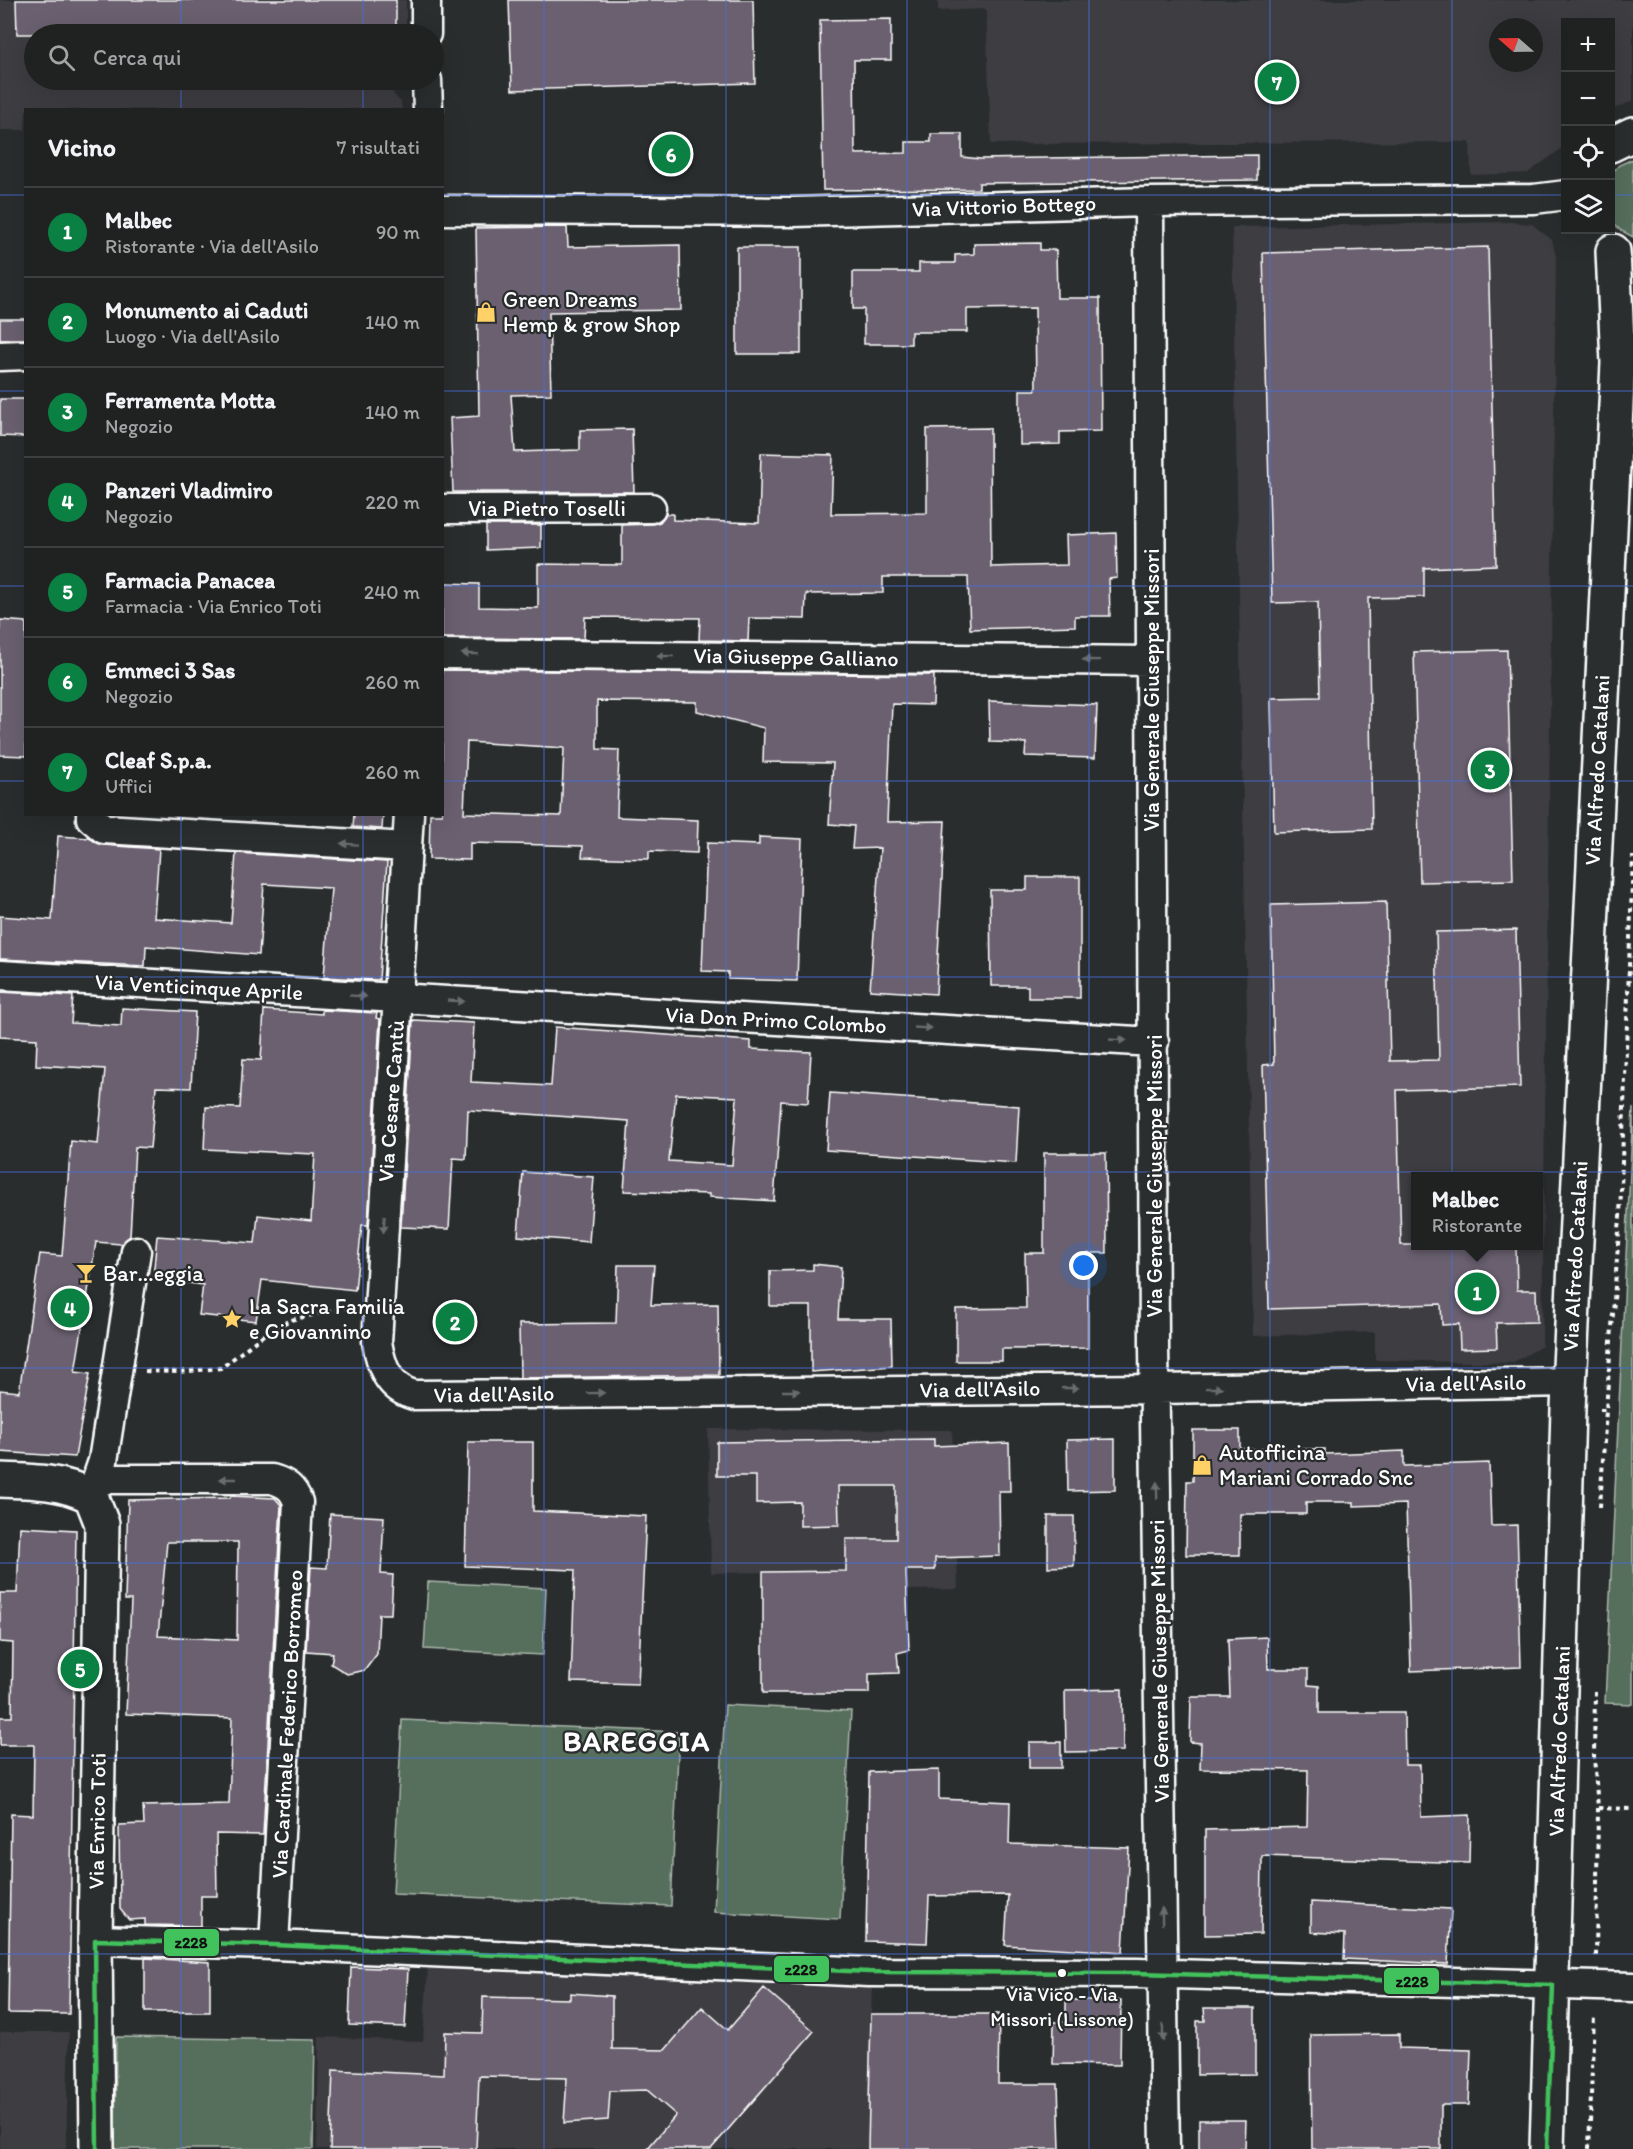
<!DOCTYPE html>
<html lang="it">
<head>
<meta charset="utf-8">
<style>
  body { margin:0; font-family:Itim,sans-serif; background:#2d2f2f; color:#f1f3f6 }
  .controls { position:absolute; right:18px; top:18px; display:grid; overflow:hidden; border-radius:0px; box-shadow:0 6px 24px #0002 }
  .controls button { width:54px; height:54px; display:grid; place-items:center; padding:0; border:0; border-bottom:2px solid #3d3f40; background:#202222; color:#f1f3f6; font:30px sans-serif }
  .compass { position:absolute; left:1489px; top:18px; width:54px; height:54px; border-radius:50%; background:#202222; box-shadow:0 6px 24px #0002; rotate:290deg }
  .you { position:absolute; left:1084px; top:1266px; width:21px; height:21px; margin:-15px; border:4px solid #fff; border-radius:50%; background:#1a73e8; box-shadow:0 0 0 9px #1a73e833 }
  .badge { display:grid; place-items:center; width:39px; height:39px; border-radius:50%; background:#0b8043; color:#fff; font-size:20px; font-weight:700 }
  .pin { position:absolute; translate:-50% -50%; border:3px solid #fff; box-shadow:0 2px 6px #0006 }
  .popup { position:absolute; left:1411px; top:1172px; width:132px; height:78px; box-sizing:border-box; display:grid; place-content:center; border-radius:0px; background:#202222; filter:drop-shadow(0 2px 4px #0005); font-size:20px; white-space:nowrap; color:#a2a4a5 }
  .popup b { font-size:22px; color:#f1f3f6 }
  .popup::after { content:''; position:absolute; left:50%; top:100%; margin-left:-12px; border:12px solid transparent; border-top-color:#202222 }
  .list { margin:0; padding:0; list-style:none }
  h2 { display:flex; justify-content:space-between; align-items:center; height:78px; margin:0; padding:0 24px; font-size:26px }
  h2 small { font-size:20px; font-weight:400; color:#a2a4a5 }
  .list li { display:grid; grid-template-columns:39px 1fr auto; gap:18px; align-items:center; box-sizing:border-box; height:90px; padding:0 24px; border-top:2px solid #3d3f40 }
  .list b { display:block; font-size:22px; white-space:nowrap }
  .list p { margin:0; font-size:20px; white-space:nowrap; color:#a2a4a5 }
  .list em { font-size:20px; font-style:normal; color:#a2a4a5 }
  .icon { flex:none; width:33px; height:33px; fill:none; stroke:currentColor; stroke-width:2; stroke-linecap:round; stroke-linejoin:round }
  .map { position:relative; flex:none; width:1633px; height:2149px; overflow:hidden }
  .search { position:absolute; background:#202222; box-shadow:0 6px 24px #0002; left:24px; top:24px; width:420px; height:66px; display:flex; align-items:center; gap:15px; box-sizing:border-box; padding:0 21px; border-radius:33px; color:#a2a4a5; font-size:22px }
  .panel { position:absolute; background:#202222; box-shadow:0 6px 24px #0002; left:24px; top:108px; width:420px; height:708px; border-radius:0px }
  .map>svg:first-child { display:block }
  .built { fill:#3e3c42; fill-rule:evenodd }
  .green { fill:#566e5b; stroke:#aab6ad; stroke-width:1.5 }
  .building { fill:#6b606f; stroke:#fff; stroke-width:1.5; fill-rule:evenodd }
  .lines { fill:none; stroke-linecap:round; stroke-linejoin:round }
  .minor-casing { stroke:#fff; stroke-width:33 }
  .tertiary-casing { stroke:#fff; stroke-width:38 }
  .path { stroke:#fff; stroke-width:4; stroke-dasharray:4.5 4.5; stroke-linecap:butt }
  .minor { stroke:#2a2d2e; stroke-width:28 }
  .tertiary { stroke:#2a2d2e; stroke-width:33 }
  .bus-1-casing { stroke:#2a2d2e; stroke-width:9 }
  .bus-1 { stroke:#42c25c; stroke-width:4.5 }
  .oneway { fill:#6a6c6d }
  .grid { fill:none; stroke:#4a71e0; stroke-width:1.5; stroke-opacity:0.55 }
  .bus-dot { fill:#fff; stroke:#2a2d2e; stroke-width:2 }
  .labels { text-anchor:middle; dominant-baseline:central; stroke-width:4.5; stroke-linejoin:round; paint-order:stroke }
  .bus-label { font-size:20px; fill:#fff; stroke:#2a2d2e }
  .street-label { font-size:22px; fill:#fff; stroke:#2a2d2e }
  .poi-label { font-size:22px; fill:#fff; stroke:#2a2d2e; text-anchor:start }
  .district-label { font-size:28px; font-weight:bold; letter-spacing:1.5px; fill:#fff; stroke:#2a2d2e }
  .line-badge { stroke:#2a2d2e; stroke-width:2 }
  .pale-badge-label { font-size:16px; text-anchor:middle; font-weight:bold; fill:#111 }
</style>
</head>
<body>
<div class="map">
<svg width="1633" height="2149" viewBox="0 0 1633 2149">
  <rect width="100%" height="100%" fill="#2a2d2e"/>
  <filter id="ink" filterUnits="userSpaceOnUse"><feTurbulence type="fractalNoise" baseFrequency=".0167" numOctaves="2"/><feDisplacementMap in="SourceGraphic" scale="12" xChannelSelector="R" yChannelSelector="G"/><feConvolveMatrix kernelMatrix="1 2 1 2 8 2 1 2 1" color-interpolation-filters="sRGB"/></filter>
  <g filter="url(#ink)">
    <path class="built" d="M0,0H406V34H34V80H391L394,95L401,102L402,109L26,110L25,130H0Z
      M938,0H1633V101L1611,110L1610,22H1566L1565,146L1528,173L1471,175L1470,142L991,144L986,9L938,11ZM1498,27H1534V63H1498Z
      M1510,222L1532,224L1552,240L1556,257L1542,1346L1512,1363L1375,1360V1332L1253,1336L1232,227ZM1416,1176H1538V1246H1416Z
      M708,1429L952,1430L958,1589L907,1590L906,1570L711,1573Z
      M428,1967L872,1984L868,2149H317L319,2037L423,2041Z
      M0,2032H69L66,2149H0Z"/>
    <path class="green" d="M1633,159V237L1620,230L1611,221L1610,175L1619,165Z
      M1633,1108V1704L1605,1703Z
      M428,1582L546,1588L543,1655L424,1649Z
      M725,1705L851,1711L840,1919L714,1912Z
      M402,1720L679,1732L671,1906L393,1894Z
      M116,2037L315,2040L313,2149H115Z"/>
    <path class="building" d="M16,0H396V34H17Z
      M509,0H753L755,83L512,90Z
      M891,19V60H854L855,154L906,153V142H931V134H962V157L980,159L1257,155V180L979,183V189L823,190L820,20Z
      M567,227L568,247L680,245L681,310L549,312L551,394L511,395L515,452L580,450V430L632,429L634,492H453L450,418L479,416L476,228Z
      M1040,243V250H1056L1057,298H1100L1101,431L1060,432V444L1020,445V390H1036L1035,308L967,309V332H911V344H864V309H853V272H919V263H955V255L974,254V244Z
      M737,247H801V354H737Z
      M1488,247L1496,565L1424,568V597L1368,598L1372,829L1274,832L1271,698L1320,697L1318,602L1272,603L1263,253Z
      M0,319H26V339H0Z
      M0,399H26V437L0,436Z
      M990,428L991,567L1067,565L1066,535L1116,533L1117,578L1109,579L1110,616H1075V626L970,629L968,577H883V593L806,594L805,619L749,618L748,641L699,640L700,618L585,617L584,639L442,638V583L479,584V607L538,608V564L622,565V525L652,524L660,522L666,514H673V520L759,523L761,453L833,455L831,514L927,513V429Z
      M486,525H541V548L486,550Z
      M0,620L26,622V756L0,755Z
      M1507,650L1513,880L1420,882L1414,652Z
      M442,670L934,675L933,705L892,704L887,822L945,821L936,994L870,990L880,848L852,849L854,826L829,824L833,763L763,762L764,728L697,711V702L597,701V749L619,750L617,817L698,820L697,853L649,851V859L582,857L583,846L470,843V860L429,859L430,814H442ZM467,742L564,748L561,816L464,813Z
      M989,701L1097,705L1095,758L1025,756L1026,743L990,742Z
      M354,814H383L382,829L353,827Z
      M58,836L89,838L103,845L159,849L154,918L231,923L236,853L387,862L379,980L324,977L331,888L264,884L259,955L146,946L145,966L0,959V916L52,920Z
      M759,837L802,839L797,981L728,979V972L702,971L707,843L759,845Z
      M1027,877H1080V998H1028V986H991L990,890H1027Z
      M1386,902L1390,1061L1439,1060L1436,932L1516,930L1520,1087L1397,1090L1401,1245H1516L1517,1290H1536L1537,1322L1496,1323L1497,1348L1460,1349L1459,1324L1442,1325L1441,1304L1269,1309L1263,1065L1274,1064L1271,905Z
      M0,992L73,996L71,1023L121,1026L122,1008L195,1012L191,1088L156,1087L150,1148L135,1147L130,1236L121,1244L96,1242L75,1372L90,1374L75,1457L0,1452V1390L19,1392L40,1254L62,1256L71,1141L98,1144L105,1069L36,1065L37,1039L0,1037Z
      M264,1010L322,1014V1010L377,1013L376,1018L380,1019L368,1225H362L355,1290L262,1280L256,1321L199,1315L203,1285L153,1278L157,1236L255,1243L258,1215L311,1221L315,1154L204,1149L206,1107L240,1108L243,1059L261,1060Z
      M413,1020L474,1023L471,1082L551,1086L555,1027L751,1041V1049L811,1052L808,1103L781,1101L774,1201L709,1197V1194L624,1191L629,1121L468,1110L466,1159L453,1158L449,1229L401,1227ZM676,1094L737,1097L732,1165L669,1161Z
      M830,1093L1019,1106L1016,1163L826,1150Z
      M1044,1153H1106L1107,1253H1088V1348L1002,1349V1361H956V1309L1026,1308L1025,1253H1044Z
      M523,1172L594,1177L589,1242L518,1236Z
      M813,1264L841,1267L838,1319H891L892,1366L811,1372V1306H770V1271L813,1270Z
      M618,1265H654L651,1305L718,1304L719,1375L520,1378L519,1324L616,1323Z
      M1193,1430H1240V1449H1325V1454L1404,1451V1466L1489,1463L1491,1526L1517,1525L1521,1667L1411,1671L1406,1504L1354,1506V1502H1306V1514H1240V1555H1186L1187,1481H1193Z
      M934,1439V1446L1009,1443L1010,1491H999L1000,1556L935,1558V1570H906L909,1650L897,1653L899,1673L869,1674V1693H763V1572L846,1571V1539H896V1486H838L839,1525L800,1526V1502L756,1503V1476H717V1442Z
      M1115,1439V1490L1068,1491L1067,1440Z
      M468,1442H533V1511L646,1516L638,1684L571,1682L575,1570L465,1566Z
      M231,1496L275,1498L281,1505L263,1835L216,1834L217,1896H201V1926L145,1925V1919L129,1920L120,1909L119,1825L144,1824L143,1806L229,1804L232,1718L126,1714L131,1600H125L128,1500L230,1498ZM167,1542H238L237,1640L158,1636Z
      M330,1514L384,1517L381,1574L393,1575L391,1614H379L377,1654L365,1670L347,1674L331,1664L333,1653L306,1651L311,1567L327,1568Z
      M1048,1516H1074V1566L1048,1567Z
      M20,1527L76,1530L69,2014L8,2013L11,1814L33,1815L34,1745H0V1717H12L13,1643L0,1642V1593H17Z
      M1267,1637L1268,1669H1308V1685L1319,1686V1713H1404L1405,1765H1420L1421,1817L1470,1815L1469,1863L1262,1856L1261,1934L1205,1935V1830L1307,1827L1308,1770L1200,1769L1201,1743L1190,1742L1191,1697H1230L1228,1639Z
      M1122,1689L1123,1751L1066,1752L1065,1690Z
      M1029,1742H1061V1768H1029Z
      M939,1770V1799L1010,1802L1009,1844L1129,1848L1123,1952L1005,1945L1008,1895L929,1896L927,1943L866,1941L869,1772Z
      M1311,1902L1451,1909L1448,1964L1344,1959L1345,1934L1311,1932Z
      M145,1958L210,1962V2012H145Z
      M351,1967L408,1969L405,2027L349,2025Z
      M764,1988L814,2031L711,2149H647L676,2115L647,2090L610,2091L608,2120L564,2123L567,2078L479,2076L476,2149H330L333,2070L444,2075L445,2032L482,2033L483,1997L570,1999V1993L612,1996V2049L665,2050L702,2007L728,2030Z
      M1066,2000H1121L1120,2065L1053,2064L1054,2022H1066Z
      M1204,2008H1255V2074L1197,2075V2021H1205Z
      M871,2014H999L998,2084H1058L1060,2149H868Z
      M1399,2034V2048L1471,2050L1469,2105H1441V2149H1312L1311,2035Z
      M1199,2120H1246L1245,2149H1199Z"/>
    <g class="lines">
      <g class="minor-casing">
        <path id="minor" d="M426,0V34
          M427,80L428,110
          M1149,202L1154,1347L1165,2149
          M442,210L793,212L1149,202L1534,199L1566,195
          M0,356L26,355
          M442,509L651,508
          M442,654L1150,661
          M91,814V818L104,829L407,847
          M409,814L377,1342C381,1366 388,1388 414,1395L1156,1389L1570,1382
          M0,975L1154,1042
          M98,1479H272C286,1483 293,1488 298,1502L274,1945
          M91,1496L103,1461L136,1251
          M95,1940L274,1945L869,1972L1137,1973L1633,1987"/>
      </g>
      <g class="tertiary-casing">
        <path id="tertiary" d="M1610,145L1633,134
          M0,1480C32,1481 61,1481 91,1496L102,1524L95,1940L97,2149
          M1547,2149L1568,1409L1618,363L1613,251"/>
      </g>
      <path class="path" d="M145,1371L178,1372L221,1368L271,1329L291,1320L351,1306
        M1600,1410H1606L1620,1217L1633,856
        M1600,1507L1606,1410
        M1595,1691L1594,1757L1598,1808L1596,1956
        M1598,1808L1633,1809
        M1589,2149L1594,2015"/>
      <use href="#minor" class="minor"/>
      <use href="#tertiary" class="tertiary"/>
      <g class="bus-1-casing">
        <path id="bus-1" d="M97,2149L95,1940L274,1945L869,1972L1137,1973L1553,1985L1547,2149"/>
      </g>
      <use href="#bus-1" class="bus-1"/>
    </g>
    <defs><path id="oneway-solid" d="M-6-.8H1V-3.2L6.5 0L1 3.2V.8H-6Z" transform="scale(1.5)"/></defs>
    <g class="oneway">
      <use href="#oneway-solid" transform="translate(470 654) rotate(-179)"/>
      <use href="#oneway-solid" transform="translate(665 656) rotate(-179)"/>
      <use href="#oneway-solid" transform="translate(1091 660) rotate(-179)"/>
      <use href="#oneway-solid" transform="translate(349 844) rotate(-176)"/>
      <use href="#oneway-solid" transform="translate(358 996) rotate(4)"/>
      <use href="#oneway-solid" transform="translate(456 1001) rotate(3)"/>
      <use href="#oneway-solid" transform="translate(923 1028) rotate(3)"/>
      <use href="#oneway-solid" transform="translate(1118 1040) rotate(3)"/>
      <use href="#oneway-solid" transform="translate(384 1224) rotate(94)"/>
      <use href="#oneway-solid" transform="translate(1070 1388) rotate(-1)"/>
      <use href="#oneway-solid" transform="translate(1214 1388) rotate(-1)"/>
      <use href="#oneway-solid" transform="translate(791 1391)"/>
      <use href="#oneway-solid" transform="translate(596 1393) rotate(-1)"/>
      <use href="#oneway-solid" transform="translate(228 1479) rotate(180)"/>
      <use href="#oneway-solid" transform="translate(1157 1490) rotate(-91)"/>
      <use href="#oneway-solid" transform="translate(1162 1916) rotate(-91)"/>
      <use href="#oneway-solid" transform="translate(1163 2033) rotate(89)"/>
    </g>
  </g>
  <path class="grid" d="M181,0V34M363,0V34M544,0V2149M726,0V2149M907,0V2149M1089,0V2149M1270,0V2149M1452,0V2149M181,80V110M363,80V110M0,195H26M442,195H1566M1610,195H1633M0,391H26M442,391H1633M0,586H26M442,586H1633M0,781H26M442,781H1633M181,814V2149M363,814V2149M0,977H1633M0,1172H1633M0,1368H1633M0,1563H1633M0,1758H1633M0,1954H1633"/>
  <defs>
    <g id="shop-bare" transform="scale(1.62)"><path d="M-5-2.5h2.3a2.7 3.5 0 0 1 5.4 0H5L5.5 6h-11ZM-1.5-2.5h3a1.5 2.3 0 0 0-3 0Z" fill="#ffd166" stroke="#2a2d2e" stroke-width="2.5" paint-order="stroke"/></g>
    <g id="bar-bare" transform="scale(1.62)"><path d="M-6-5H6L.8 .8V4.5H3.5V6h-7V4.5H-.8V.8Z" fill="#ffd166" stroke="#2a2d2e" stroke-width="2.5" paint-order="stroke"/></g>
    <g id="sight-bare" transform="scale(1.62)"><path d="M0-6L1.8-2.2L6-1.7L2.9 1.2L3.7 5.4L0 3.3L-3.7 5.4L-2.9 1.2L-6-1.7L-1.8-2.2Z" fill="#ffd166" stroke="#2a2d2e" stroke-width="2.5" paint-order="stroke"/></g>
  </defs>
  <g fill-rule="evenodd">
    <use href="#shop-bare" x="486" y="312"/>
    <use href="#bar-bare" x="86" y="1273"/>
    <use href="#sight-bare" x="232" y="1319"/>
    <use href="#shop-bare" x="1202" y="1465"/>
  </g>
  <circle class="bus-dot" cx="1062" cy="1973" r="5"/>
  <g class="labels">
    <g class="bus-label">
      <text x="1062" y="1994">Via Vico - Via<tspan x="1062" dy="25">Missori (Lissone)</tspan></text>
    </g>
    <g class="street-label">
      <text transform="translate(1004 206) rotate(-2)">Via Vittorio Bottego</text>
      <text x="547" y="508">Via Pietro Toselli</text>
      <text transform="translate(796 657) rotate(1)">Via Giuseppe Galliano</text>
      <text transform="translate(1151 690) rotate(-90)">Via Generale Giuseppe Missori</text>
      <text transform="translate(1597 770) rotate(-87)">Via Alfredo Catalani</text>
      <text transform="translate(199 987) rotate(3)">Via Venticinque Aprile</text>
      <text transform="translate(776 1020) rotate(3)">Via Don Primo Colombo</text>
      <text transform="translate(391 1101) rotate(-86)">Via Cesare Cantù</text>
      <text transform="translate(1154 1176) rotate(-90)">Via Generale Giuseppe Missori</text>
      <text transform="translate(1575 1256) rotate(-87)">Via Alfredo Catalani</text>
      <text transform="translate(1466 1383) rotate(-1)">Via dell'Asilo</text>
      <text transform="translate(980 1389) rotate(-1)">Via dell'Asilo</text>
      <text transform="translate(494 1394) rotate(-1)">Via dell'Asilo</text>
      <text transform="translate(1159 1661) rotate(-91)">Via Generale Giuseppe Missori</text>
      <text transform="translate(287 1724) rotate(-87)">Via Cardinale Federico Borromeo</text>
      <text transform="translate(1559 1741) rotate(-88)">Via Alfredo Catalani</text>
      <text transform="translate(97 1821) rotate(-89)">Via Enrico Toti</text>
    </g>
    <g class="poi-label">
      <text x="503" y="299">Green Dreams<tspan x="503" dy="25">Hemp &amp; grow Shop</tspan></text>
      <text x="103" y="1273">Bar...eggia</text>
      <text x="249" y="1306">La Sacra Familia<tspan x="249" dy="25">e Giovannino</tspan></text>
      <text x="1219" y="1452">Autofficina<tspan x="1219" dy="25">Mariani Corrado Snc</tspan></text>
    </g>
    <g class="district-label">
      <text x="637" y="1741">BAREGGIA</text>
    </g>
  </g>
  <g class="line-badge">
    <rect x="163" y="1928" width="57" height="29" rx="6" fill="#42c25c"/>
    <rect x="773" y="1955" width="57" height="28" rx="6" fill="#42c25c"/>
    <rect x="1383" y="1967" width="57" height="28" rx="6" fill="#42c25c"/>
  </g>
  <g class="pale-badge-label">
    <text x="191" y="1948">z228</text>
    <text x="801" y="1975">z228</text>
    <text x="1412" y="1987">z228</text>
  </g>
</svg>
<div class="controls">
<button>+</button>
<button>−</button>
<button><svg class="icon" aria-label="locate" viewBox="0 0 24 24"><circle cx="12" cy="12" r="6"/><path d="M12 2v4M12 18v4M2 12h4M18 12h4"/></svg></button>
<button><svg class="icon" aria-label="layers" viewBox="0 0 24 24"><path d="M12 4l9 5-9 5-9-5zM3 14l9 5 9-5"/></svg></button>
</div>
<svg class="compass" viewBox="-18 -18 36 36"><path d="M0-13l5 13h-10z" fill="#e53935"/><path d="M0 13l5-13h-10z" fill="#a2a4a5"/></svg>
<div class="you"></div>
<div class="pin badge" style="left:1477px;top:1292px">1</div>
<div class="popup"><b>Malbec</b>Ristorante</div>
<div class="pin badge" style="left:455px;top:1322px">2</div>
<div class="pin badge" style="left:1490px;top:770px">3</div>
<div class="pin badge" style="left:70px;top:1308px">4</div>
<div class="pin badge" style="left:80px;top:1669px">5</div>
<div class="pin badge" style="left:671px;top:154px">6</div>
<div class="pin badge" style="left:1277px;top:82px">7</div>
<div class="search"><svg class="icon" aria-label="search" viewBox="0 0 24 24"><circle cx="10" cy="10" r="6"/><path d="M15 15l6 6"/></svg>Cerca qui</div>
<section class="panel">
<h2>Vicino<small>7 risultati</small></h2>
<ul class="list">
<li><span class="badge">1</span><div><b>Malbec</b><p>Ristorante · Via dell'Asilo</p></div><em>90 m</em></li>
<li><span class="badge">2</span><div><b>Monumento ai Caduti</b><p>Luogo · Via dell'Asilo</p></div><em>140 m</em></li>
<li><span class="badge">3</span><div><b>Ferramenta Motta</b><p>Negozio</p></div><em>140 m</em></li>
<li><span class="badge">4</span><div><b>Panzeri Vladimiro</b><p>Negozio</p></div><em>220 m</em></li>
<li><span class="badge">5</span><div><b>Farmacia Panacea</b><p>Farmacia · Via Enrico Toti</p></div><em>240 m</em></li>
<li><span class="badge">6</span><div><b>Emmeci 3 Sas</b><p>Negozio</p></div><em>260 m</em></li>
<li><span class="badge">7</span><div><b>Cleaf S.p.a.</b><p>Uffici</p></div><em>260 m</em></li>
</ul>
</section>
</div>
</body>
</html>
